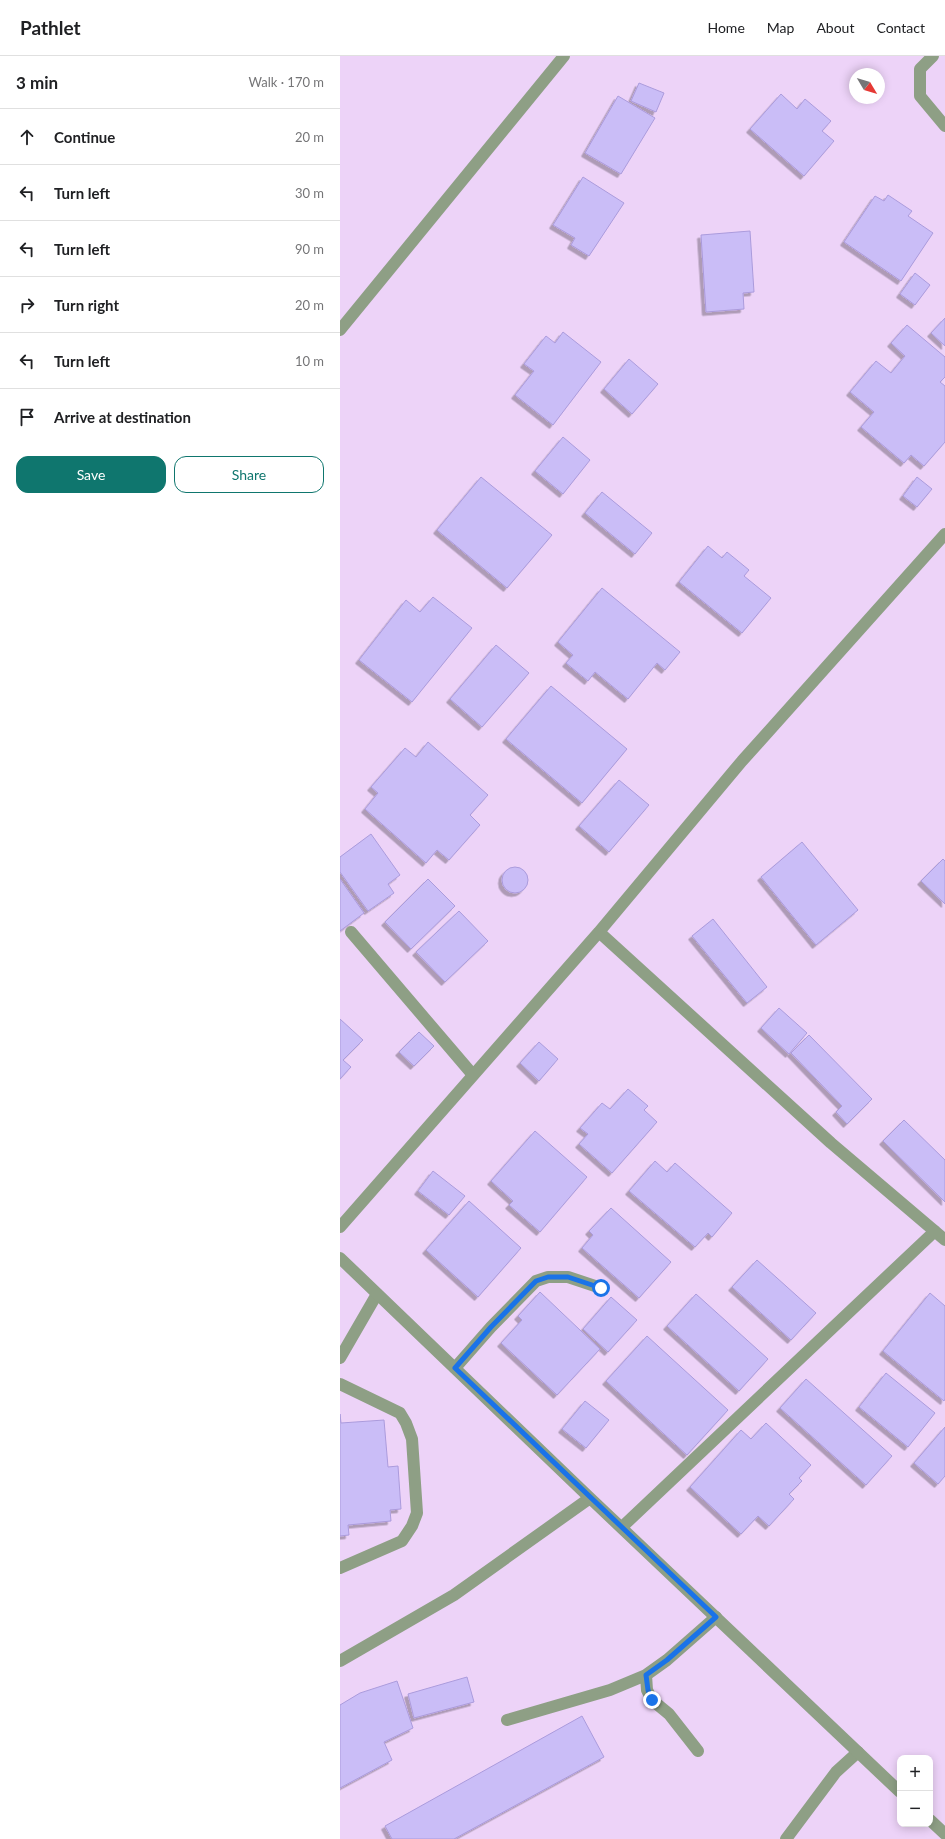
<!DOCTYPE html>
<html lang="en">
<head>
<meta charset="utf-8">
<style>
  body { margin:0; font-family:Lato,sans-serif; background:#f2f2f2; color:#202124 }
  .controls { position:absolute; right:12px; bottom:12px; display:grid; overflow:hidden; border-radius:8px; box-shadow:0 2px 10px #0003 }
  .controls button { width:36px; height:36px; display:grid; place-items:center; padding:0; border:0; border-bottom:1px solid #e0e0e0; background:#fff; color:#202124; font:20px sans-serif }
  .compass { position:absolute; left:509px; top:12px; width:36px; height:36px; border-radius:50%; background:#fff; box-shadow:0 2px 10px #0003; rotate:128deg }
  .stop { position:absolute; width:12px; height:12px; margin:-9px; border:3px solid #1a73e8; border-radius:50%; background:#fff }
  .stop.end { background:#1a73e8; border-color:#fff; box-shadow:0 1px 4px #0008 }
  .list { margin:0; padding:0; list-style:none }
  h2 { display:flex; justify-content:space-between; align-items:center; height:52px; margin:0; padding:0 16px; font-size:17px }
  h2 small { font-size:13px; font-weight:400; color:#757577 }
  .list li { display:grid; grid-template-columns:26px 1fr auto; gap:12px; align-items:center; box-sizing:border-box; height:56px; padding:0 16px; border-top:1px solid #e0e0e0 }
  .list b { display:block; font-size:15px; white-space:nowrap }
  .list em { font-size:13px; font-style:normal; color:#757577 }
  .actions { display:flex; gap:8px; padding:12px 16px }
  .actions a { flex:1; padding:9px 0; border:1px solid #0f766e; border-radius:12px; text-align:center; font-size:14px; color:#0f766e }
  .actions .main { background:#0f766e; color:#fff }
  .icon { flex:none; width:22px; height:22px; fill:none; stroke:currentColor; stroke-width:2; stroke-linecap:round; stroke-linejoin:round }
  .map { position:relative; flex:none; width:605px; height:1783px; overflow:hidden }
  header { display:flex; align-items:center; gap:24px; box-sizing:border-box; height:56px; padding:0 20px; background:#fff; border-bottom:1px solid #e0e0e0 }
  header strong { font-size:19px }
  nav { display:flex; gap:22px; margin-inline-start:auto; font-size:14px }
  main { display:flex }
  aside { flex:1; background:#fff }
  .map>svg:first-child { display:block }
  .building { fill:#cabdf7; stroke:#ab9bdc; filter:url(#shadow) }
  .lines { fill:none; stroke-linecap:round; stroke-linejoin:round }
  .lane { stroke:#8e9f85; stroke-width:12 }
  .street { stroke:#8e9f85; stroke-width:12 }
  .route { stroke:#1a73e8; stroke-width:5 }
</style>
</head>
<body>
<header>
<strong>Pathlet</strong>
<nav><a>Home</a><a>Map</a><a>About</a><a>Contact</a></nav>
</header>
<main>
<aside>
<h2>3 min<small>Walk · 170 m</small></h2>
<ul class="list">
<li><svg class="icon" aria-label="ahead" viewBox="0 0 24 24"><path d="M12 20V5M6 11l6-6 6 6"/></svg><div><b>Continue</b></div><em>20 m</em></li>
<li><svg class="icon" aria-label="left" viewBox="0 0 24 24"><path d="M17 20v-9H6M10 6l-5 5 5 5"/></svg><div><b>Turn left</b></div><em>30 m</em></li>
<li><svg class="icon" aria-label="left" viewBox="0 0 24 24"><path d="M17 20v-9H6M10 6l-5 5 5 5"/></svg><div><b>Turn left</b></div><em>90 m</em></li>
<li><svg class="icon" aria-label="right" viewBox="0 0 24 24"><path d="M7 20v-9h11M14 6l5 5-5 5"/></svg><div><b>Turn right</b></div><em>20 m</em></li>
<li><svg class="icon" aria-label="left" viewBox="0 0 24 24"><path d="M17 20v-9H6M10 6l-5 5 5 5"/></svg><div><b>Turn left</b></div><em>10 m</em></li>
<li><svg class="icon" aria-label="arrive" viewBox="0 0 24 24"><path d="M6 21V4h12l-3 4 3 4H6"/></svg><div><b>Arrive at destination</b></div></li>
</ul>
<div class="actions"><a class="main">Save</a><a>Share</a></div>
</aside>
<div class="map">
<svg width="605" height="1783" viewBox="0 0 605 1783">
  <defs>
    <filter id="shadow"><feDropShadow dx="-3.5" dy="3.5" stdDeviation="0" flood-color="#0004"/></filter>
  </defs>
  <rect width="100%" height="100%" fill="#edd3f8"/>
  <path class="building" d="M299,27L324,37L316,56L291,45Z
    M441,38L457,53L465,43L491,65L482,75L494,85L464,120L410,73Z
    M278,40L315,62L281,118L245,97Z
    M243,121L284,147L249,200L231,189L235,182L213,169Z
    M548,139L572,155L568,160L593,177L561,225L504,186L535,140L544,145Z
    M410,175L414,236L403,237L404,253L366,256L361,179Z
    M575,217L590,229L575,249L560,238Z
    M605,262V290L591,277Z
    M567,269L605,301V321L600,326L605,330V386L584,410L571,399L564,407L521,371L534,356L510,336L536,305L551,317L565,300L551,287Z
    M223,276L261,306L213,369L175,339L194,315L184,308L206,280L215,287Z
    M289,303L318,328L292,358L264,333Z
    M223,381L250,404L223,438L195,415Z
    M141,421L212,479L167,532L97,474Z
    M577,421L592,433L577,451L563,440Z
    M262,436L312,477L295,498L245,457Z
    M368,490L382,502L387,496L409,514L404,520L431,542L402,577L339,526Z
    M262,532L340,596L325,614L317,607L288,643L255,616L248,625L226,607L233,599L218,586Z
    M93,541L132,572L72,646L19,604L66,544L80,556Z
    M156,589L189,617L142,671L110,643Z
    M211,630L287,693L242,747L166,683Z
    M88,686L148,739L130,759L140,769L109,804L97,794L86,807L25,753L38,737L31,731L65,692L76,701Z
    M279,724L309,749L269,796L239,770Z
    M31,778L60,819L48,828L54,837L28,855L0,816V801Z
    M462,786L518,854L476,889L421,821Z
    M603,803L605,805V848L581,825Z
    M162 824a13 13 0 1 1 26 0a13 13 0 1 1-26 0Z
    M0,823L24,857L0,875Z
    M88,823L115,850L71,893L45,866Z
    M119,855L148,885L105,926L76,896Z
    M373,863L427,931L407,947L352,880Z
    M439,952L467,977L449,998L421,972Z
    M0,963L23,984L3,1004L11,1011L0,1023Z
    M79,976L94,990L74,1010L59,996Z
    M469,979L532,1043L507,1068L496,1056L502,1050L451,997Z
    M199,986L218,1003L199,1025L180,1007Z
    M288,1033L308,1050L304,1054L317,1066L272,1117L239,1088L248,1078L240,1072L262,1047L270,1053Z
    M564,1064L605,1104V1146L543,1085Z
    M195,1075L247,1121L200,1176L169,1149L173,1145L151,1125Z
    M315,1105L327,1116L335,1107L392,1157L372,1181L368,1177L355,1191L289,1135Z
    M93,1115L125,1140L109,1159L78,1135Z
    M129,1145L181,1192L138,1241L86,1194Z
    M271,1152L331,1206L299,1242L242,1192L253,1179L249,1175Z
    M417,1204L476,1257L451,1284L392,1231Z
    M200,1236L260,1293L217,1339L161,1287L182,1264L178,1260Z
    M590,1237L605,1250V1343L604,1345L543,1295Z
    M356,1238L428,1303L399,1335L327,1270Z
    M271,1241L297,1264L268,1296L243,1273Z
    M307,1280L388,1354L347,1399L266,1325Z
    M546,1317L595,1357L568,1391L519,1351Z
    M466,1323L552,1400L526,1429L440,1352Z
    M245,1345L269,1364L246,1392L222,1373Z
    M0,1358L1,1367L44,1364L48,1411L58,1410L61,1453L50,1454L51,1465L8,1469L9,1479L0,1480Z
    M426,1367L471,1409L459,1422L462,1425L449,1438L454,1443L429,1470L418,1460L401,1478L350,1431L401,1374L411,1383Z
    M605,1371V1420L598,1428L574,1407Z
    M127,1621L134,1646L74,1662L68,1638Z
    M57,1625L73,1672L44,1686L52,1704L0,1732V1649L20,1637Z
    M242,1660L264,1701L114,1783H52L45,1770Z"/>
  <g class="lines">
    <path class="lane" d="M11,876L133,1019
      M0,1302L37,1238
      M115,1312L151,1271L196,1225L208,1221H228L261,1232
      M0,1328L60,1357L66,1367L72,1383L77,1457L72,1470L62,1485L0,1512
      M306,1619L307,1634L312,1644L329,1658L358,1695
      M167,1664L270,1634L306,1619L327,1604L376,1561
      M446,1783L496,1716L518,1696"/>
    <path class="street" d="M593,0L580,13V40L605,70
      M0,274L224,0
      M259,876L491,1087L605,1184
      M0,1171L259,876L402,705L605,478
      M0,1202L250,1442L560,1736
      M282,1471L595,1175
      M0,1605L114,1539L250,1442
      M590,1764L605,1778"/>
  </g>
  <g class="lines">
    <path class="route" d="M261,1232L228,1221H208L196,1225L151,1271L115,1312L376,1561L327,1604L306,1619L308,1634L312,1644"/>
  </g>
</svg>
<div class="controls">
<button>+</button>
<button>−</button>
</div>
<svg class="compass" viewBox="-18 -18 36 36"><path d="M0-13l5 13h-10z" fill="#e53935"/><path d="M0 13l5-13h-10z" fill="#757577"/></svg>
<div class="stop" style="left:261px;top:1232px"></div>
<div class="stop end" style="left:312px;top:1644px"></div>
</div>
</main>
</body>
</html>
